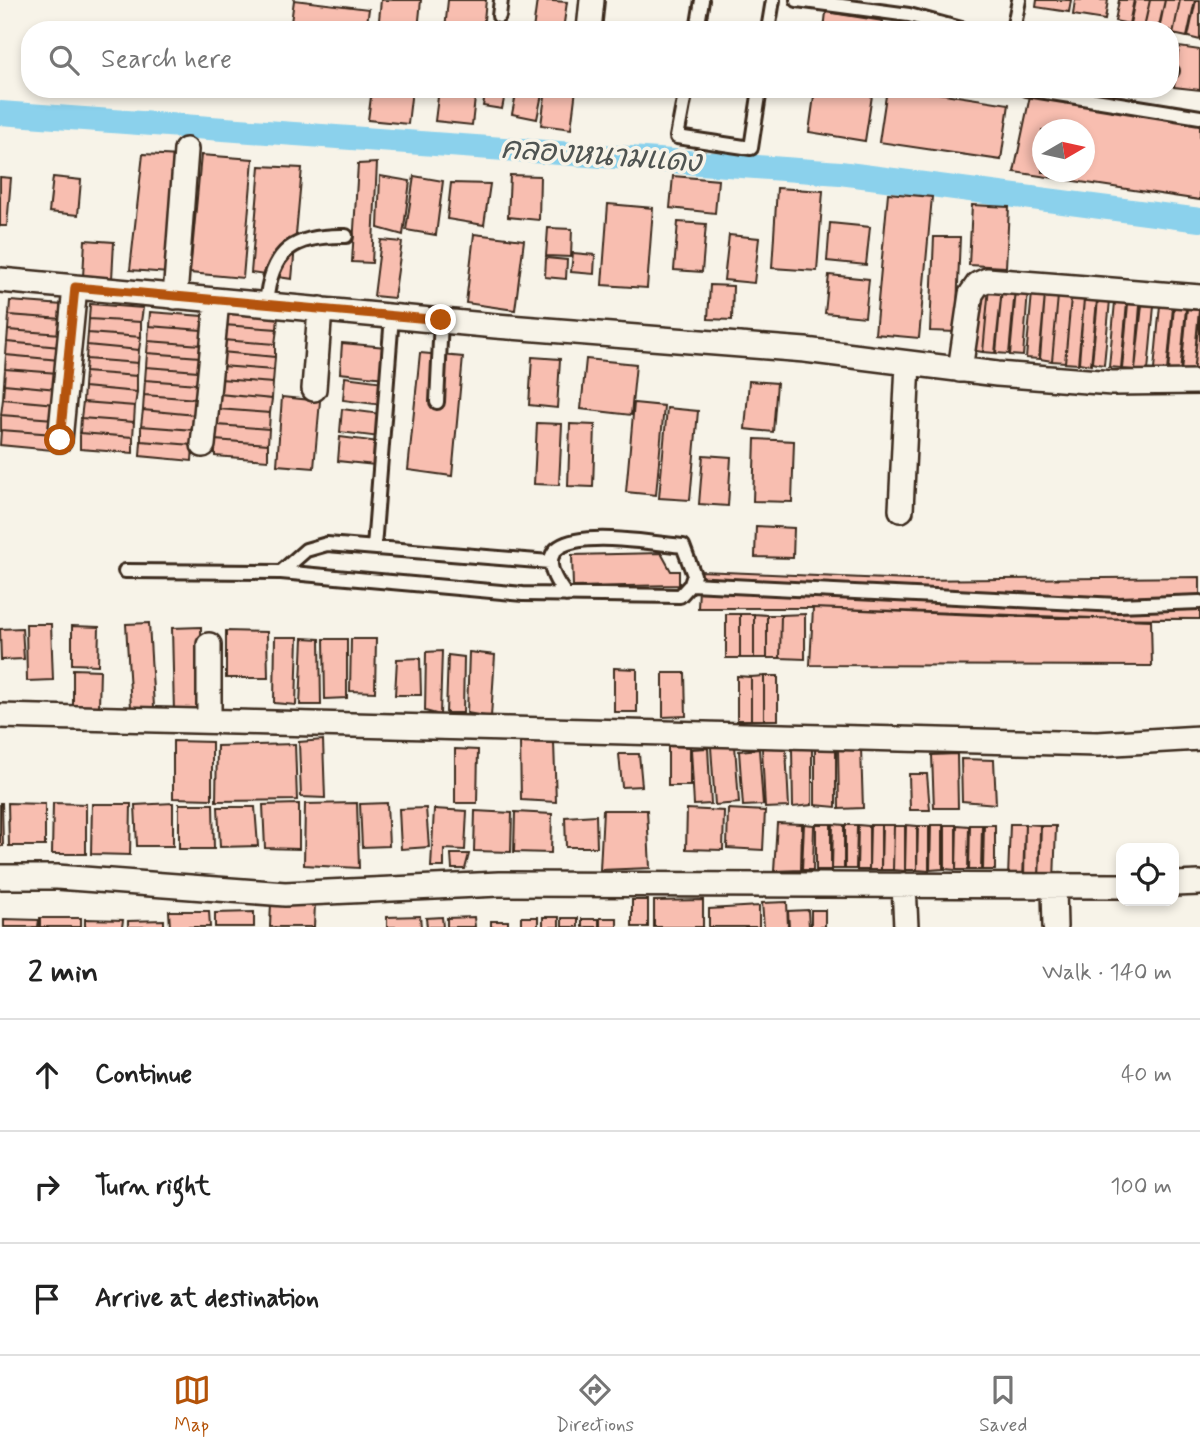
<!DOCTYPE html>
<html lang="en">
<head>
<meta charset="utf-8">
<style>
  body { margin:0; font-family:Mynerve,"Playpen Sans Thai",sans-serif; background:#f2f2f2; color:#222 }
  .controls { position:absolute; right:21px; bottom:21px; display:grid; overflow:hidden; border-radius:14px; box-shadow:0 4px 10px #0003 }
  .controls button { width:63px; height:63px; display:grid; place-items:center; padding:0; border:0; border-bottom:2px solid #e0e0e0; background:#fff; color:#222; font:35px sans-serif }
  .compass { position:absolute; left:1032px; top:119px; width:63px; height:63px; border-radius:50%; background:#fff; box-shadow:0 4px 10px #0003; rotate:81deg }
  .stop { position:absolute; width:21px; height:21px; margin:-16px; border:5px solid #b45309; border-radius:50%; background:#fff }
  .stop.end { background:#b45309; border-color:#fff; box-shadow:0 2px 7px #0008 }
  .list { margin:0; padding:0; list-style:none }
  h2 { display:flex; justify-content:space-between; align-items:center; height:91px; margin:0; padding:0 28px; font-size:30px }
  h2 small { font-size:23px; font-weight:400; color:#767676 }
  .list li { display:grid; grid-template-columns:46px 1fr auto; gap:21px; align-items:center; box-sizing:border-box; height:112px; padding:0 28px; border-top:2px solid #e0e0e0 }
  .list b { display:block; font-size:26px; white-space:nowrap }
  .list em { font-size:23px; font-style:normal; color:#767676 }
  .icon { flex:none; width:38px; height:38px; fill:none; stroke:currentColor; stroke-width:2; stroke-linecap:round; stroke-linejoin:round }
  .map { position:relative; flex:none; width:1200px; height:927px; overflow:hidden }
  .search { position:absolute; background:#fff; box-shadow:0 4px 10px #0003; left:21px; right:21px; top:21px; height:77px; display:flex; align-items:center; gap:18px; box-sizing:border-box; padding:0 24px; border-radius:28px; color:#767676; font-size:26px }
  .sheet { height:427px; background:#fff }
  nav { display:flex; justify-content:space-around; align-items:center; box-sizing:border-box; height:98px; border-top:2px solid #e0e0e0; background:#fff; font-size:19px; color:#767676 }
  nav a { display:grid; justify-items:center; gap:4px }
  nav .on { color:#b45309 }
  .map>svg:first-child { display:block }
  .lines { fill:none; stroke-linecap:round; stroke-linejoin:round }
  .canal { stroke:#8bd1ec; stroke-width:24 }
  .building { fill:#f8beb0; stroke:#3b2a1e; stroke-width:2; fill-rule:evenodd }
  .service-casing { stroke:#3b2a1e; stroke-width:18 }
  .minor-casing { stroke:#3b2a1e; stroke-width:28 }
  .service { stroke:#f7f3e8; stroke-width:12 }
  .minor { stroke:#f7f3e8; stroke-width:23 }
  .route { stroke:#b45309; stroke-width:9 }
  .labels { text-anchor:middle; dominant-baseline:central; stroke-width:7; stroke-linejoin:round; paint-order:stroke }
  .water-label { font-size:30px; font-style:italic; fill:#4f5452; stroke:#f7f3e8 }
</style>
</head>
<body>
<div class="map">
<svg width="1200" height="927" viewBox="0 0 1200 927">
  <rect width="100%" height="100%" fill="#f7f3e8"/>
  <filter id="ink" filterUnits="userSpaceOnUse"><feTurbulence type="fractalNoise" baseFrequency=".0143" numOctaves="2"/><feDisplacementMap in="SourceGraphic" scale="14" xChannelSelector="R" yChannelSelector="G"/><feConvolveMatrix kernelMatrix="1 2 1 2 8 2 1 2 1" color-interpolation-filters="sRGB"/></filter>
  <g filter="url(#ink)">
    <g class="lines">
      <path class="canal" d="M0,113L840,173L1200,220"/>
    </g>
    <path class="building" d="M294,0L369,9L366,30H290Z
      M381,0H421L418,30H378Z
      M448,0H486L483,30H445Z
      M537,0L567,2L563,30H533Z
      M1037,0H1071L1069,12L1036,7Z
      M1075,0H1108L1105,20L1073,15Z
      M1119,0H1134L1129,24L1115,21Z
      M1135,0H1150L1144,27L1130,24Z
      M1150,0H1165L1158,30L1144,28Z
      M1165,0H1180L1173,34L1170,30H1159Z
      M1180,0H1195L1187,37L1173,34Z
      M1196,0H1200V40L1188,37Z
      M826,12L883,21L881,30H824Z
      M1179,47L1200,50V90L1174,87Z
      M372,89H412L408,124L368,120Z
      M439,89H476L472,125L435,121Z
      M486,89H506L502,109L483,106Z
      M517,89H543L537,119L512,114Z
      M546,89H576L571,129L541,125Z
      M815,89H873L865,141L809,132Z
      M887,89H912L1009,104L1001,160L879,142Z
      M1030,96L1200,124V200L1014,172ZM1042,130H1084V172H1042Z
      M143,154L180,156L169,273L130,270Z
      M201,155L253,159L243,278L190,273Z
      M377,163L372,263L352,262L358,164Z
      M260,166L302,168L292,279L251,273Z
      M510,175L540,176L539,220L508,217Z
      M380,176L410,181L403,235L378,228Z
      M414,176L443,181L436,235L406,230Z
      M673,176L718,180L715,213L670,208Z
      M0,177L11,178L7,226H0Z
      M53,177L81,180L78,215L49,212Z
      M451,183L490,184L484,225L447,219Z
      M777,188L823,191L817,271L772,268Z
      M888,193L932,197L919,338L875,334Z
      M608,204L653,208L647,288L602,285Z
      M972,205L1009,207L1006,267L969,265Z
      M678,222L706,224L702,272L674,270Z
      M830,223L870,227L866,265L827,261Z
      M548,228L572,229L571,257L546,256Z
      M474,234L524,240L515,310L466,303Z
      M729,235L759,238L754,283L724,280Z
      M934,237H960L956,332L930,331Z
      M85,240L114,242L112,279L83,277Z
      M381,240L402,242L394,298L374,296Z
      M573,253L595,255L594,274L571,272Z
      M546,258L567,260L566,279L545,277Z
      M829,275L869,279L865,317L825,313Z
      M710,285L733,286L732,320L708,319Z
      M989,287L983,352L970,350L978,288Z
      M989,287L1002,288L995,353L983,352Z
      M1002,288L1015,289L1009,354L996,353Z
      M1016,290L1028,291L1023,356L1010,355Z
      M1032,293L1045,295L1039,359L1026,358Z
      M1045,295L1058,296L1052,361L1040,359Z
      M1058,296L1071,297L1065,362L1052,361Z
      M1071,298L1084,299L1078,364L1065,363Z
      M1084,299L1097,300L1091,365L1079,363Z
      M1098,299L1110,300L1104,365L1092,363Z
      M10,301L63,305L62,319L9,315Z
      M1115,302L1127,303L1121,368L1109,367Z
      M90,304L143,308L141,322L89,319Z
      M1128,304L1140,305L1135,370L1122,369Z
      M1142,305L1154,306L1148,371L1135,370Z
      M1160,305L1173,307L1167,371L1154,370Z
      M1174,307L1186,308L1180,373L1168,372Z
      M1187,309L1199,310L1193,375L1181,373Z
      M1200,310V375L1193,374Z
      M225,311L278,315L277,329L224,325Z
      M150,312L203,316L202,330L149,326Z
      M9,315L62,319L61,334L8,330Z
      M89,319L141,322V337L88,333Z
      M224,325L277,329L275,344L223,340Z
      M149,326L202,330L201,345L148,341Z
      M8,330L61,334L60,347L7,342Z
      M88,333L141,337L139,350L87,345Z
      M223,340L275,344V357L222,352Z
      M148,341L201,345L200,357L147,353Z
      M7,342L60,347L59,360L6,355Z
      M342,343L397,348L394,379L340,373Z
      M87,345L139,350L138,363L86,359Z
      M222,352L275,357L274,370L221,366Z
      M147,353L200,357L198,371L146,367Z
      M420,353L463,357L452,476L408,470Z
      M6,355L59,360L58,373L5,369Z
      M532,357L560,359L557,408L529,405Z
      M86,359L138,363L137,376L85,372Z
      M586,359L636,364L631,415L581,409Z
      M221,366L274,370L273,383L220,379Z
      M146,367L198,371L197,384L145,380Z
      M5,369L58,373L57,389L4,384Z
      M85,372L137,376V392L84,387Z
      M345,377L392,383L390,406L343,400Z
      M220,379L273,383L272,399L219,394Z
      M145,380L197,384V399L144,395Z
      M749,381L777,383L773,432L745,429Z
      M4,384L57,389L55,404L3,399Z
      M84,387L137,392L135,406L83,402Z
      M219,394L272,399L270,413L218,409Z
      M144,395L197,399L195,415L143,410Z
      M282,397L320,401L314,468L277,465Z
      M3,399L55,404L54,419L1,415Z
      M83,402L135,406L134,422L81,418Z
      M634,403L664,406L656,495L626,492Z
      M667,408L698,411L690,500L659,498Z
      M218,409L270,413L269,429L217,425Z
      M342,409L389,415L387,438L340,432Z
      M143,410L195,415L194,430L141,426Z
      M1,415L54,419V434L1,430Z
      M81,418L134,422L133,437L80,433Z
      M537,423L562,424L559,485L534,484Z
      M570,424L595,425L593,487L568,486Z
      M217,425L269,429L268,444L215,440Z
      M141,426L194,430L193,445L141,441Z
      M1,430L54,434L52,450L0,445Z
      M80,433L133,437V453L80,449Z
      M340,437L387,443L384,466L338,461Z
      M755,439L794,441L792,502L753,501Z
      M215,440L268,444V460L215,456Z
      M141,441L193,445L192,461L140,456Z
      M703,455L731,457L728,506L699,504Z
      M756,526L794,528L793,558L755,557Z
      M661,553L671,571H679V585L573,587L572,555Z
      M700,571L910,580L1200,577V619L1050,618L813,608H698Z
      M813,608L1151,620L1152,666L810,665Z
      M726,614H740V658H726Z
      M740,614H754V658H740Z
      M754,614L767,615V658H754Z
      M805,614V659L780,658L781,615Z
      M767,615H781L780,658H767Z
      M149,623L154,707L131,708L126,624Z
      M26,624H51L53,680L27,681Z
      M72,626L99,627L98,665L72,664Z
      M201,627L202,712L174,713L172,628Z
      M22,628L24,659L1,660L0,629Z
      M226,631L267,632L268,678H226Z
      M275,637H298L296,705L274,703Z
      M303,638L320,639L321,705H300Z
      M324,639H347V698L325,699Z
      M351,639H376L375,692L350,691Z
      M442,651L440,715L425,711L426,652Z
      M469,652L495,655L491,717L467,713Z
      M448,655L464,657L463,713H446Z
      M420,658L421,695H395L397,659Z
      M614,668L637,669V712H614Z
      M73,669L100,670L99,708H73Z
      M663,673H685L686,716L663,717Z
      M737,676L751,677V720H737Z
      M764,676V720H751V677Z
      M764,676H778V720H764Z
      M323,740L325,798L301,797L299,742Z
      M173,741L212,742V799L173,798Z
      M520,742H554L556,802L521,800Z
      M295,744L297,800L216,801L217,746Z
      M735,745L739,803L715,805L711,747Z
      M668,746L690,747V786H668Z
      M708,748L711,804L694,805L691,749Z
      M762,748H786L789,807L765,808Z
      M815,748H836V807L815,805Z
      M838,748H861L863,808L839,809Z
      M455,749L478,750L477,803H455Z
      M759,749L763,805L743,806L739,751Z
      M792,749H812V805L793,807Z
      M619,754H639L642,786L622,787Z
      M957,754L958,808H934L932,755Z
      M961,759L994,760L996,804L962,801Z
      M909,774H927L930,810H910Z
      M0,803H2L3,846H0Z
      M8,803L45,804V846H9Z
      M53,803L86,804V854H52Z
      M173,803V846H137L135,805Z
      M357,803L359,868L304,865L305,804Z
      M387,803L389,846L362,847L360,804Z
      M92,804H131L130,855L91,854Z
      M179,804H213L214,849H179Z
      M299,804V849L265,848L263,805Z
      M218,807H255L258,846L220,847Z
      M426,808L429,847L401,849L399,809Z
      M434,809L467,811L465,850L444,849V867H431Z
      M687,809L724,811L723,850L686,849Z
      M728,809L765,811L763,850L727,848Z
      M603,810H647L650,868L600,870Z
      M475,811L512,813L511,852L474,851Z
      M515,812L552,814L551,853L514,852Z
      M596,815L597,847H566L565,817Z
      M777,823L802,824L801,870L774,871Z
      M804,824L814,825L813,870H802Z
      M816,824H831V870H816Z
      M833,824L844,825V869H832Z
      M1010,824H1025L1023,879L1008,878Z
      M1025,824L1040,825L1039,879H1024Z
      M845,825H857L856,869H845Z
      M858,825L869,826V870H857Z
      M870,825H881V870H869Z
      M882,825H894L893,870H881Z
      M906,825L917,826V870H905Z
      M931,825H943V869L930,870Z
      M945,825H956V870L945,869Z
      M957,825L969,826L968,870H956Z
      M970,825H982L981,870H969Z
      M984,825H995V870H983Z
      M894,826H905V871L893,870Z
      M918,826H929V871L917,870Z
      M1041,826H1056L1054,881L1039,880Z
      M451,854H469L465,869H452Z
      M632,900H648V927H632Z
      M703,900V927H654V901Z
      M271,902L315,903L314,927H270Z
      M787,902L788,927H764L762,903Z
      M759,906V927H709V909Z
      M808,910L809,927H789L788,911Z
      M811,910H825V927H811Z
      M169,911H209L210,927H170Z
      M254,912V927H215V913Z
      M420,916L421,927H387V917Z
      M442,917L443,927H427L426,918Z
      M474,917L475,927H447V918Z
      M521,917H538V927H521Z
      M543,917H559V927H543Z
      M40,918H81V927H40Z
      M562,918H578V927H562Z
      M600,918H617V927H600Z
      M4,919L39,920L38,927H4Z
      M85,919L123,920L122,927H85Z
      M582,919H599V927H582Z
      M164,920V927H128V921Z
      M491,921H508V927H491Z"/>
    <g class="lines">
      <g class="service-casing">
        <path id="service" d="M797,0L909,15L965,30
          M499,16L501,0
          M697,30L702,0
          M768,30L773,0
          M1013,30L1019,0
          M1170,71H1172
          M686,89L677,137L751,148L760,89
          M1027,89L1200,117
          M266,304C271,249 294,235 346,236
          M437,402L441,320
          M374,547L392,316
          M125,571L281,572L523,594L680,596L691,584L1118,605L1200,602
          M281,572L306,550L327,544L550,562
          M566,595C505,515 646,543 683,546L694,575L691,584"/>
      </g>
      <g class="minor-casing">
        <path id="minor" d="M589,30L592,0
          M0,280L496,326L805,350L997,374L1112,383L1200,382
          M175,297L186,150
          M960,370L971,294L978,284L987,280L1200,297
          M314,389L320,309
          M60,440L75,287
          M203,445L217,301
          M901,510L908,363
          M209,645V720
          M0,716L1098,744L1200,738
          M0,877H57L285,894L499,884L1121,886
          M1174,884L1200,883
          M904,885L906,927
          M1054,888L1055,927"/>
      </g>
      <use href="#service" class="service"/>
      <use href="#minor" class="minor"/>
    </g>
  </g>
  <g class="lines" filter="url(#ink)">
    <path class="route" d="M60,440L75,287L441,320"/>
  </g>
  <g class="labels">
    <g class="water-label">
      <text transform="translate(601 156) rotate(4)">คลองหนามแดง</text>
    </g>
  </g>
</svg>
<div class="controls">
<button><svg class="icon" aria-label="locate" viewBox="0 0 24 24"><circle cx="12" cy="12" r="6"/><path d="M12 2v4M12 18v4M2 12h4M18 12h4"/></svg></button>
</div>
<svg class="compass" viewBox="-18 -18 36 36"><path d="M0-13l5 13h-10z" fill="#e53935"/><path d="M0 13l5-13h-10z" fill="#767676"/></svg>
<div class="stop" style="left:60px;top:440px"></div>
<div class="stop end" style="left:441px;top:320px"></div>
<div class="search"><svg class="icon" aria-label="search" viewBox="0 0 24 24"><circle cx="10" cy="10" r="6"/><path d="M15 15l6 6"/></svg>Search here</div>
</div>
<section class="sheet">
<h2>2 min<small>Walk · 140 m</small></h2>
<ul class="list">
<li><svg class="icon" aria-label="ahead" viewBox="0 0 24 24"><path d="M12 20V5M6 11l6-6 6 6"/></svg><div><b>Continue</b></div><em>40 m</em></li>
<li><svg class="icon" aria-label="right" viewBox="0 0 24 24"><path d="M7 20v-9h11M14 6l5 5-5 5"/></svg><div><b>Turn right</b></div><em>100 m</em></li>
<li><svg class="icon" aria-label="arrive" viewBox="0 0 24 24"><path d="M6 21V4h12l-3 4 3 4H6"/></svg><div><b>Arrive at destination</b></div></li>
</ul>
</section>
<nav>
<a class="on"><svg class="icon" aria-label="map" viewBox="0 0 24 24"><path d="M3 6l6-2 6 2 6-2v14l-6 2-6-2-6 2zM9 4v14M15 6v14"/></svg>Map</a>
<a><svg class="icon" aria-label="directions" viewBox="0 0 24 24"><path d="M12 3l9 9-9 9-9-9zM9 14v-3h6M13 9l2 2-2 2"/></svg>Directions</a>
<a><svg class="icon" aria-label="saved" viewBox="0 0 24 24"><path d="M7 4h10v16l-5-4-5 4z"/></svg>Saved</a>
</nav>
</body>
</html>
